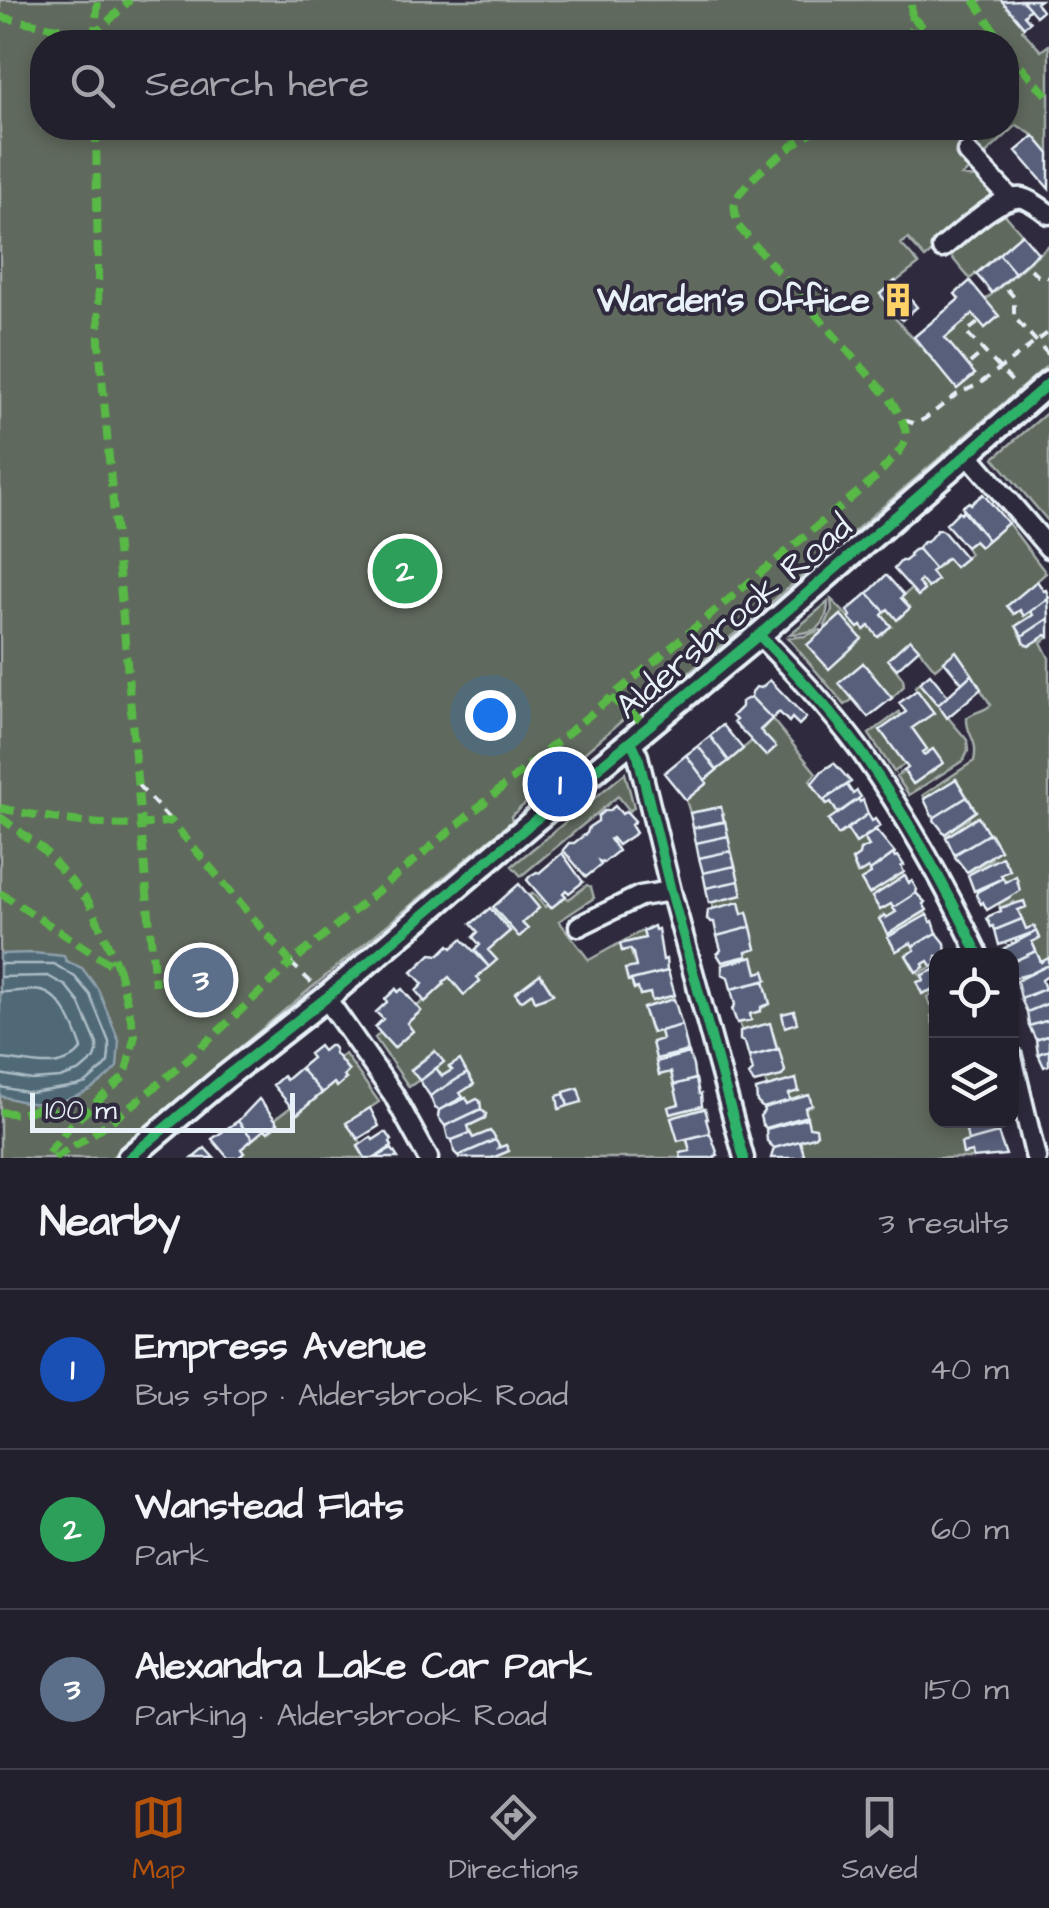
<!DOCTYPE html>
<html lang="en">
<head>
<meta charset="utf-8">
<style>
  body { margin:0; font-family:"Architects Daughter",sans-serif; background:#2f2d3a; color:#f1f3f6 }
  .controls { position:absolute; right:30px; bottom:30px; display:grid; overflow:hidden; border-radius:20px; box-shadow:0 5px 15px #0003 }
  .controls button { width:90px; height:90px; display:grid; place-items:center; padding:0; border:0; border-bottom:2px solid #403e4a; background:#23202e; color:#f1f3f6; font:50px sans-serif }
  .scale { position:absolute; left:30px; bottom:25px; width:265px; box-sizing:border-box; padding-left:10px; border:5px solid #e8f1f8; border-top:0; font-size:28px; line-height:35px; white-space:nowrap; color:#e8f1f8; -webkit-text-stroke:8px #2f2a3d; paint-order:stroke }
  .you { position:absolute; left:490px; top:715px; width:35px; height:35px; margin:-25px; border:8px solid #fff; border-radius:50%; background:#1a73e8; box-shadow:0 0 0 15px #1a73e833 }
  .badge { display:grid; place-items:center; width:65px; height:65px; border-radius:50%; background:#b45309; color:#fff; font-size:32px; font-weight:700 }
  .pin { position:absolute; translate:-50% -50%; border:5px solid #fff; box-shadow:0 2px 10px #0006 }
  .list { margin:0; padding:0; list-style:none }
  h2 { display:flex; justify-content:space-between; align-items:center; height:130px; margin:0; padding:0 40px; font-size:42px }
  h2 small { font-size:32px; font-weight:400; color:#a3a3aa }
  .list li { display:grid; grid-template-columns:65px 1fr auto; gap:30px; align-items:center; box-sizing:border-box; height:160px; padding:0 40px; border-top:2px solid #403e4a }
  .list b { display:block; font-size:38px; white-space:nowrap }
  .list p { margin:0; font-size:32px; white-space:nowrap; color:#a3a3aa }
  .list em { font-size:32px; font-style:normal; color:#a3a3aa }
  .icon { flex:none; width:55px; height:55px; fill:none; stroke:currentColor; stroke-width:2; stroke-linecap:round; stroke-linejoin:round }
  .map { position:relative; flex:none; width:1049px; height:1158px; overflow:hidden }
  .search { position:absolute; background:#23202e; box-shadow:0 5px 15px #0003; left:30px; right:30px; top:30px; height:110px; display:flex; align-items:center; gap:25px; box-sizing:border-box; padding:0 35px; border-radius:40px; color:#a3a3aa; font-size:38px }
  .sheet { height:610px; background:#23202e }
  nav { display:flex; justify-content:space-around; align-items:center; box-sizing:border-box; height:140px; border-top:2px solid #403e4a; background:#23202e; font-size:28px; color:#a3a3aa }
  nav a { display:grid; justify-items:center; gap:5px }
  nav .on { color:#b45309 }
  .map>svg:first-child { display:block }
  .green { fill:#60695d; stroke:#a4adaa; stroke-width:2.5; fill-rule:evenodd }
  .water { fill:#506977; stroke:#8d9fab; stroke-width:2.5 }
  .lines { fill:none; stroke-linecap:round; stroke-linejoin:round }
  .shore { stroke:#abbbc4; stroke-width:2.5 }
  .building { fill:#595e7a; stroke:#e8f1f8; stroke-width:2.5 }
  .minor-casing { stroke:#e8f1f8; stroke-width:25 }
  .major-casing { stroke:#e8f1f8; stroke-width:30 }
  .path { stroke:#e8f1f8; stroke-width:4; stroke-dasharray:10 8; stroke-linecap:butt }
  .minor { stroke:#2f2a3d; stroke-width:18 }
  .major { stroke:#2f2a3d; stroke-width:22 }
  .quiet { stroke:#58b947; stroke-width:8; stroke-dasharray:15 8; stroke-linecap:butt }
  .cycleway-casing { stroke:#2f2a3d; stroke-width:16 }
  .cycleway { stroke:#2db169; stroke-width:10 }
  .labels { text-anchor:middle; dominant-baseline:central; stroke-width:8; stroke-linejoin:round; paint-order:stroke }
  .poi-label { font-size:35px; font-weight:bold; fill:#e8f1f8; stroke:#2f2a3d; text-anchor:end }
  .street-label { font-size:35px; fill:#e8f1f8; stroke:#2f2a3d }
</style>
</head>
<body>
<div class="map">
<svg width="1049" height="1158" viewBox="0 0 1049 1158">
  <rect width="100%" height="100%" fill="#2f2a3d"/>
  <filter id="ink" filterUnits="userSpaceOnUse"><feTurbulence type="fractalNoise" baseFrequency=".01" numOctaves="2"/><feDisplacementMap in="SourceGraphic" scale="20" xChannelSelector="R" yChannelSelector="G"/><feConvolveMatrix kernelMatrix="1 2 1 2 8 2 1 2 1" color-interpolation-filters="sRGB"/></filter>
  <g filter="url(#ink)">
    <path class="green" d="M0,0H1002L1024,27L1022,30L1041,51L1049,45V154L1034,136L1017,125L962,176L981,179L998,198L925,258L908,239L901,244L919,264L880,294L896,313L894,317L958,388L975,374L945,338L973,314L985,328L998,317L985,300L1049,245V364L660,698L653,694L511,816L512,821L161,1113L111,1158H0ZM42,42H1006V128H42Z
      M1002,211L1022,234L970,279L949,254Z
      M1049,411V522L994,458Z
      M1008,523L1046,573L1008,606L1014,614L1020,610L1024,615L1031,611L1033,615L1016,626L1025,644L1046,635L1048,638L1041,642L1049,658V958L1041,962L1032,942L1040,938L1035,926L1026,929L1018,910L1026,907L1024,902L1015,905L1014,902L1000,908L999,904L1011,897L1019,883L1016,877L1005,882L1001,875L1009,870L1007,865L992,861L970,873L969,871L992,858L991,856L1000,850L978,817L947,836L945,833L969,819L968,816L976,811L956,779L925,798L923,795L974,761C979,738 966,736 967,718C973,712 983,712 991,705L956,652L935,669L910,639L888,659L903,679L904,686L892,698L863,663L853,699L845,705L788,638L805,636L820,630L822,632L808,645L829,668L841,615L827,628L825,626L832,610L831,599L858,627L861,626L865,630L869,626L879,637L891,626L882,615L888,609L897,619L910,608L901,598L911,589L918,596L924,591L918,583L921,580L928,587L937,580L931,572L947,558L955,567L970,554L966,547L974,541L980,547Z
      M828,602C827,629 815,633 790,634Z
      M919,683L967,740L968,751L964,760L909,795L896,776L904,771L914,784L943,763L924,755L922,752L926,748L912,728L933,713L915,687Z
      M899,712L901,715L881,730L905,764L894,772L869,734Z
      M772,719L816,773L810,780L826,804L831,802L838,814L829,821L838,835L847,829L856,843L864,838L869,846L861,850L859,855L852,860L857,874L868,868L871,874L861,881L869,893L902,873L904,877L872,897L880,910L891,904L896,912L886,918L884,916L888,934L925,912L927,915L888,938L896,951L911,943L915,950L906,956L915,971L924,967L923,964L928,961L932,967L919,973L924,980L917,983L922,993L936,990V993L927,997L930,1005L936,1003V1014L931,1016L936,1036V1120L964,1121L973,1158H805L800,1141L814,1137L817,1134L815,1128L809,1127L807,1119L767,1129L806,1116L805,1108L812,1105L809,1095L790,1100L789,1094L796,1079L767,1087L765,1080L785,1071L770,1024L742,1031L739,1023L751,1020L750,1014L770,1004L764,981L766,980L764,971L757,973L752,957L725,964L724,961L747,956L746,952L756,949L747,913L742,914L739,903L713,909L712,902L742,895L721,807L690,813L686,800L707,783L705,780L752,741Z
      M625,773L634,807L630,811L618,796L521,876L512,866Z
      M587,885L591,887L594,898L559,921L589,960L649,927L650,930L643,932L645,938L620,944L622,951L630,949L636,967L626,969L634,989L638,988L640,995L650,993L652,1001L672,996L673,999L643,1008L651,1033L660,1031L662,1039L656,1059L686,1052L687,1054L671,1072L679,1104L669,1107L671,1114L702,1106L703,1109L671,1118C675,1132 686,1132 690,1151L680,1153L681,1158H492L508,1150L506,1145L498,1148L499,1145L490,1131L473,1138L468,1126L485,1118L486,1114L481,1109L480,1101L477,1100L469,1103L466,1098L456,1103L455,1101L462,1097L460,1093L473,1084L460,1061L450,1067L452,1070L442,1076L436,1068L434,1051L411,1069L419,1080L409,1087L375,1038L380,1033L394,1048L407,1023L421,1011L417,1006L444,985L443,982L449,977L464,994L480,981L477,977L496,960L488,950L510,931L493,911L495,910L527,929L522,923L539,908L529,896L533,893L545,907L548,905L551,908L565,897L569,899ZM540,974L553,993L544,999L532,993L521,1001L516,993Z
      M345,1054L379,1102L347,1123L362,1144L358,1147L365,1158H238L244,1153L241,1149L265,1129L268,1131L278,1123L275,1119L291,1107L298,1114L334,1083L337,1086L346,1079L344,1076L349,1070L339,1058Z"/>
    <path class="water" d="M33,953L64,956L66,961L82,968L98,989L119,1041L117,1067C95,1092 66,1105 31,1103C21,1102 10,1098 0,1096V954Z"/>
    <g class="lines">
      <path class="shore" d="M0,964H54L75,977L90,995L109,1042V1053L108,1062L103,1068L86,1083L76,1086L31,1093L0,1087
        M0,977L48,976L66,986L79,1002L97,1044V1052L95,1058L80,1071L60,1078L32,1080L0,1074
        M0,992C13,993 29,988 41,991C63,996 75,1028 82,1048C62,1075 27,1060 0,1059"/>
    </g>
    <path class="building" d="M1022,0L1030,9L1024,15L1030,22L1024,27L1002,1Z
      M1022,0H1040L1036,3L1042,11L1036,16Z
      M1034,136L1049,154V189L1016,151Z
      M1022,234L1038,253L1015,273L999,254Z
      M999,254L1015,273L992,293L976,274Z
      M895,281L917,307L902,320L880,294Z
      M970,281L999,316L985,328L973,314L945,338L975,374L957,389L914,337L959,299L955,294Z
      M983,494L1008,523L988,540L962,507L969,502L971,504Z
      M959,511L961,513L963,511L988,540L980,547L974,541L966,547L946,524Z
      M937,530H942L966,558L955,567L947,558L935,569L918,549L919,546L924,542H927Z
      M918,549L935,569L931,572L937,580L928,588L921,580L918,583L924,590L918,596L894,569L901,561H905L910,557V553L914,550Z
      M885,576H887L904,595L901,598L910,608L897,620L888,609L885,612L868,593Z
      M1037,581L1044,591L1046,590L1049,598L1024,616L1020,610L1014,614L1007,606Z
      M868,593L885,612L882,615L891,626L878,637L869,626L864,630L861,626L858,628L849,618L851,616L847,611Z
      M1048,598L1049,618L1022,636L1016,626L1033,615L1031,611Z
      M841,615L862,639L829,669L807,645Z
      M1049,618V637L1046,635L1029,646L1025,644L1022,636Z
      M910,639L919,649L897,669L888,659Z
      M956,651L972,674L962,683L944,661Z
      M863,663L892,698L868,717L839,683Z
      M930,674L948,696L938,705L919,683Z
      M972,674L981,689L947,718L938,705Z
      M770,680L806,718L799,725L792,718L789,722L779,712L772,719L751,697L752,692L756,687L761,688Z
      M917,690L934,713L912,728L927,749L922,752L924,755L933,749L943,763L913,784L904,771L908,768L880,730L906,712L899,703Z
      M751,697L772,719L760,730L776,747L766,756L734,722L736,720L732,716L741,707V702Z
      M723,725L743,749L729,761L710,736Z
      M710,736L729,761L717,770L698,746Z
      M698,746L717,770L705,780L686,755Z
      M686,755L707,783L686,800L664,773Z
      M834,763L851,782L823,800L812,783L822,771Z
      M956,779L967,797L935,817L932,816L924,799Z
      M847,785L853,794L857,791L861,797L838,814L831,802L827,804L824,800Z
      M967,797L976,811L945,834L934,820L935,817Z
      M858,799L860,802L863,800L868,814L838,835L828,820Z
      M615,806L622,814L626,811L635,821L631,825L636,833L618,845L612,838L610,839L618,851L603,863L599,861L601,865L586,877L563,850L569,843H574L587,833L589,827L598,821V816L604,811H609Z
      M721,807L724,822L693,828L690,813Z
      M868,814L872,821L875,819L880,826L856,843L847,829Z
      M978,817L989,834L954,854L946,837Z
      M725,821L728,836L696,843L693,828Z
      M876,830L895,853L870,871L868,868L858,874L852,860L859,855L860,850L869,846L864,838Z
      M990,833L1000,850L967,872L955,857L956,854Z
      M728,836L731,851L699,858L696,843Z
      M731,851L735,866L703,873L699,858Z
      M562,853L583,882L569,893L566,890L563,893L566,896L551,908L527,880L530,876L537,872L539,873Z
      M893,854L895,857L898,856L904,865L901,866L904,872L869,894L861,880L871,874L870,871Z
      M1002,857L1010,870L1001,875L1003,878L974,891L968,875Z
      M735,866L739,881L706,888L703,873Z
      M905,876L909,883L912,881L917,890L916,893L893,908L891,904L880,910L872,897Z
      M1016,876L1020,891L987,910L983,902L981,904L976,895L977,892L1003,878L1005,882Z
      M739,881L742,895L709,903L706,888Z
      M519,884L539,908L522,923L528,929L519,937L493,907Z
      M916,893L925,902L923,904L927,910L888,934L879,919L885,915L886,918L896,912L893,908Z
      M1024,901L1026,907L1018,910L1022,919L995,930L993,926L991,927L987,918L989,916L1001,911L1000,908Z
      M739,902L742,914L747,912L751,927L717,936L714,922H711L707,919L708,910Z
      M490,908L510,931L488,950L497,960L489,967L475,950L480,945L473,937L478,932L471,924Z
      M927,915L931,922L933,921L937,933L913,946L911,943L896,951L888,937Z
      M1022,919L1026,929L1034,926L1037,931L999,945L995,930Z
      M654,926L655,930L658,929L663,960L666,959L667,971L628,981L625,969L636,967L633,953L630,949L622,951L620,944L645,938L643,931Z
      M751,927L756,949L746,952L747,956L722,962L717,954L721,950L717,936Z
      M1037,931L1040,938L1032,942L1036,951L1012,962V956H1004L1002,951L1003,949Z
      M937,933L945,943L946,956H936V965L932,967L928,961L923,964L924,967L916,972L906,955L915,950L913,946Z
      M462,939L489,967L477,977L480,981L464,995L449,977L443,982L444,984L425,1002L416,991L423,984L412,972L431,954L439,955L449,945L452,948Z
      M1036,951L1041,962L1049,958V965L1030,974L1014,978L1012,962Z
      M753,957L757,973L764,971L767,980L731,989L728,977L722,974V965Z
      M1049,965V975L1042,980L1045,989L1021,998L1017,981Z
      M936,969V988L922,994L917,982L924,980L922,975Z
      M668,971L675,995L652,1001L650,993L640,995L638,988L634,989L631,980Z
      M540,974L553,994L535,1001L532,993L521,1001L515,993Z
      M764,981L770,1004L761,1007V1011L750,1014L751,1020L737,1023L732,1009L735,1005L731,989Z
      M1049,987V1003L1027,1012L1021,999Z
      M396,989L398,992L402,989L421,1011L407,1023L413,1031L394,1048L375,1027L383,1019L376,1012L387,1002L385,999Z
      M674,999L682,1025L652,1033L643,1008Z
      M1049,1003V1020L1029,1026L1027,1012Z
      M794,1011L797,1023L785,1027L782,1014Z
      M1049,1020V1035L1036,1040L1029,1026Z
      M770,1023L777,1049L749,1057L745,1043L740,1040V1031Z
      M682,1025L688,1051L656,1059L652,1042L662,1039L660,1031Z
      M1049,1035V1050L1038,1054L1036,1040Z
      M319,1046L323,1051L329,1046H332L335,1050L334,1052L349,1071L344,1076L346,1079L337,1087L334,1083L322,1093L300,1068L312,1058L309,1054Z
      M779,1049L785,1071L782,1076L754,1083L749,1075L753,1071L749,1057Z
      M1049,1050V1065L1044,1067L1038,1054Z
      M435,1051L444,1062L420,1081L411,1070Z
      M689,1053L693,1066L695,1079L674,1085L671,1072L659,1075L656,1062Z
      M460,1060L467,1073L430,1096L420,1081L436,1068L442,1076L452,1070L449,1067Z
      M300,1068L322,1093L297,1114L273,1085L283,1076L286,1080Z
      M467,1073L474,1084L460,1093L463,1097L439,1110L435,1108L430,1096Z
      M696,1079L699,1094H701L702,1106L670,1114L668,1107L679,1104L674,1085Z
      M796,1079L799,1091L789,1094L790,1100L763,1108L757,1102L756,1090Z
      M578,1088L582,1102L568,1106L564,1092Z
      M564,1094L568,1106L559,1109L557,1096Z
      M809,1095L812,1105L805,1108L807,1116L766,1128L762,1124L760,1116L764,1111L763,1108Z
      M466,1098L469,1103L477,1099L480,1101L481,1109L445,1126L438,1117L439,1110Z
      M259,1099L278,1123L268,1132L265,1129L253,1139L238,1121Z
      M370,1108L379,1126L358,1139L346,1123Z
      M481,1109L486,1114L485,1118L468,1126L470,1133L452,1140L448,1138L445,1126Z
      M703,1109H705L708,1119H706L710,1133L678,1141L671,1118Z
      M807,1118L809,1127L816,1128L817,1134L814,1137L774,1148L767,1141L766,1129Z
      M964,1120H997L995,1121L998,1133L968,1141Z
      M238,1121L253,1139L241,1149L244,1153L238,1158H228L212,1139Z
      M490,1131L495,1137V1140L458,1156L454,1152L452,1140L470,1133L473,1138Z
      M384,1133H387L392,1140L390,1142L392,1146L375,1158H365L358,1146L371,1137L373,1140Z
      M710,1133L718,1155L715,1156V1158H681L680,1153L690,1151L687,1139Z
      M998,1133L1006,1155L973,1158L972,1152L963,1154L961,1143Z
      M495,1140L499,1145L498,1148L506,1145L509,1151L492,1158H459L458,1156Z
      M800,1141L805,1158H771L774,1148Z
      M205,1148L214,1158H193Z
      M392,1149L398,1158H375Z"/>
    <g class="lines">
      <g class="minor-casing">
        <path id="minor" d="M967,152L1010,198
          M942,248C960,234 999,195 1022,198C1031,200 1041,208 1049,214
          M968,454L1049,548
          M759,635C794,671 830,709 860,750C906,815 945,884 979,956
          M631,741L638,756L671,891L744,1158
          M579,926L640,896L671,891
          M326,998L393,1094L428,1158
          M1012,1057L1036,1158"/>
      </g>
      <g class="major-casing">
        <path id="major" d="M129,1158L224,1078L326,998L528,826L759,635L1049,383"/>
      </g>
      <path class="path" d="M1031,269L1038,276L1049,277
        M1007,289L1014,297V317L1049,355
        M978,323L966,332L1017,387
        M970,363L983,352
        M904,420L915,424L926,418L956,395L979,384L1049,332
        M138,785L171,821
        M291,963L313,984"/>
      <use href="#minor" class="minor"/>
      <use href="#major" class="major"/>
      <path class="quiet" d="M974,0L1002,42
        M0,17L94,35L130,0
        M912,17L939,42
        M94,40L98,0
        M907,42L912,28L911,0
        M1006,49L1049,98
        M96,128L99,343L155,985
        M611,698L640,720
        M0,808C51,819 120,831 171,821L291,963L875,478C906,443 918,443 890,399L738,226C737,219 733,210 735,203C742,179 797,143 817,128
        M0,817L44,850L89,902L119,970
        M0,893L119,970L135,1035L125,1076L71,1125L44,1158
        M0,1112L21,1114L36,1109L78,1115L86,1112
        M54,1158C143,1107 217,1032 291,963"/>
      <g class="cycleway-casing">
        <path id="cycleway" d="M759,635C794,671 830,709 860,750C906,815 945,884 979,956
          M631,741L638,756L671,891L744,1158
          M129,1158L224,1078L326,998L528,826L759,635L1049,383"/>
      </g>
      <use href="#cycleway" class="cycleway"/>
    </g>
  </g>
  <defs>
    <g id="building-bare" transform="scale(2.7)"><path d="M-4-6H4V6H1V3H-1V6H-4ZM-2.5-4.3h1.7v1.8h-1.7ZM.8-4.3h1.7v1.8H.8ZM-2.5-1h1.7V.8h-1.7ZM.8-1h1.7V.8H.8Z" fill="#ffd166" stroke="#2f2a3d" stroke-width="2.5" paint-order="stroke"/></g>
  </defs>
  <g fill-rule="evenodd">
    <use href="#building-bare" x="898" y="300"/>
  </g>
  <g class="labels">
    <g class="poi-label">
      <text x="870" y="300">Warden's Office</text>
    </g>
    <g class="street-label">
      <text transform="translate(734 617) rotate(-40)">Aldersbrook Road</text>
    </g>
  </g>
</svg>
<div class="controls">
<button><svg class="icon" aria-label="locate" viewBox="0 0 24 24"><circle cx="12" cy="12" r="6"/><path d="M12 2v4M12 18v4M2 12h4M18 12h4"/></svg></button>
<button><svg class="icon" aria-label="layers" viewBox="0 0 24 24"><path d="M12 4l9 5-9 5-9-5zM3 14l9 5 9-5"/></svg></button>
</div>
<div class="scale">100 m</div>
<div class="you"></div>
<div class="pin badge" style="left:560px;top:784px;background:#1a4fb4">1</div>
<div class="pin badge" style="left:405px;top:571px;background:#2e9e5b">2</div>
<div class="pin badge" style="left:201px;top:980px;background:#5c6f8a">3</div>
<div class="search"><svg class="icon" aria-label="search" viewBox="0 0 24 24"><circle cx="10" cy="10" r="6"/><path d="M15 15l6 6"/></svg>Search here</div>
</div>
<section class="sheet">
<h2>Nearby<small>3 results</small></h2>
<ul class="list">
<li><span class="badge" style="background:#1a4fb4">1</span><div><b>Empress Avenue</b><p>Bus stop · Aldersbrook Road</p></div><em>40 m</em></li>
<li><span class="badge" style="background:#2e9e5b">2</span><div><b>Wanstead Flats</b><p>Park</p></div><em>60 m</em></li>
<li><span class="badge" style="background:#5c6f8a">3</span><div><b>Alexandra Lake Car Park</b><p>Parking · Aldersbrook Road</p></div><em>150 m</em></li>
</ul>
</section>
<nav>
<a class="on"><svg class="icon" aria-label="map" viewBox="0 0 24 24"><path d="M3 6l6-2 6 2 6-2v14l-6 2-6-2-6 2zM9 4v14M15 6v14"/></svg>Map</a>
<a><svg class="icon" aria-label="directions" viewBox="0 0 24 24"><path d="M12 3l9 9-9 9-9-9zM9 14v-3h6M13 9l2 2-2 2"/></svg>Directions</a>
<a><svg class="icon" aria-label="saved" viewBox="0 0 24 24"><path d="M7 4h10v16l-5-4-5 4z"/></svg>Saved</a>
</nav>
</body>
</html>
